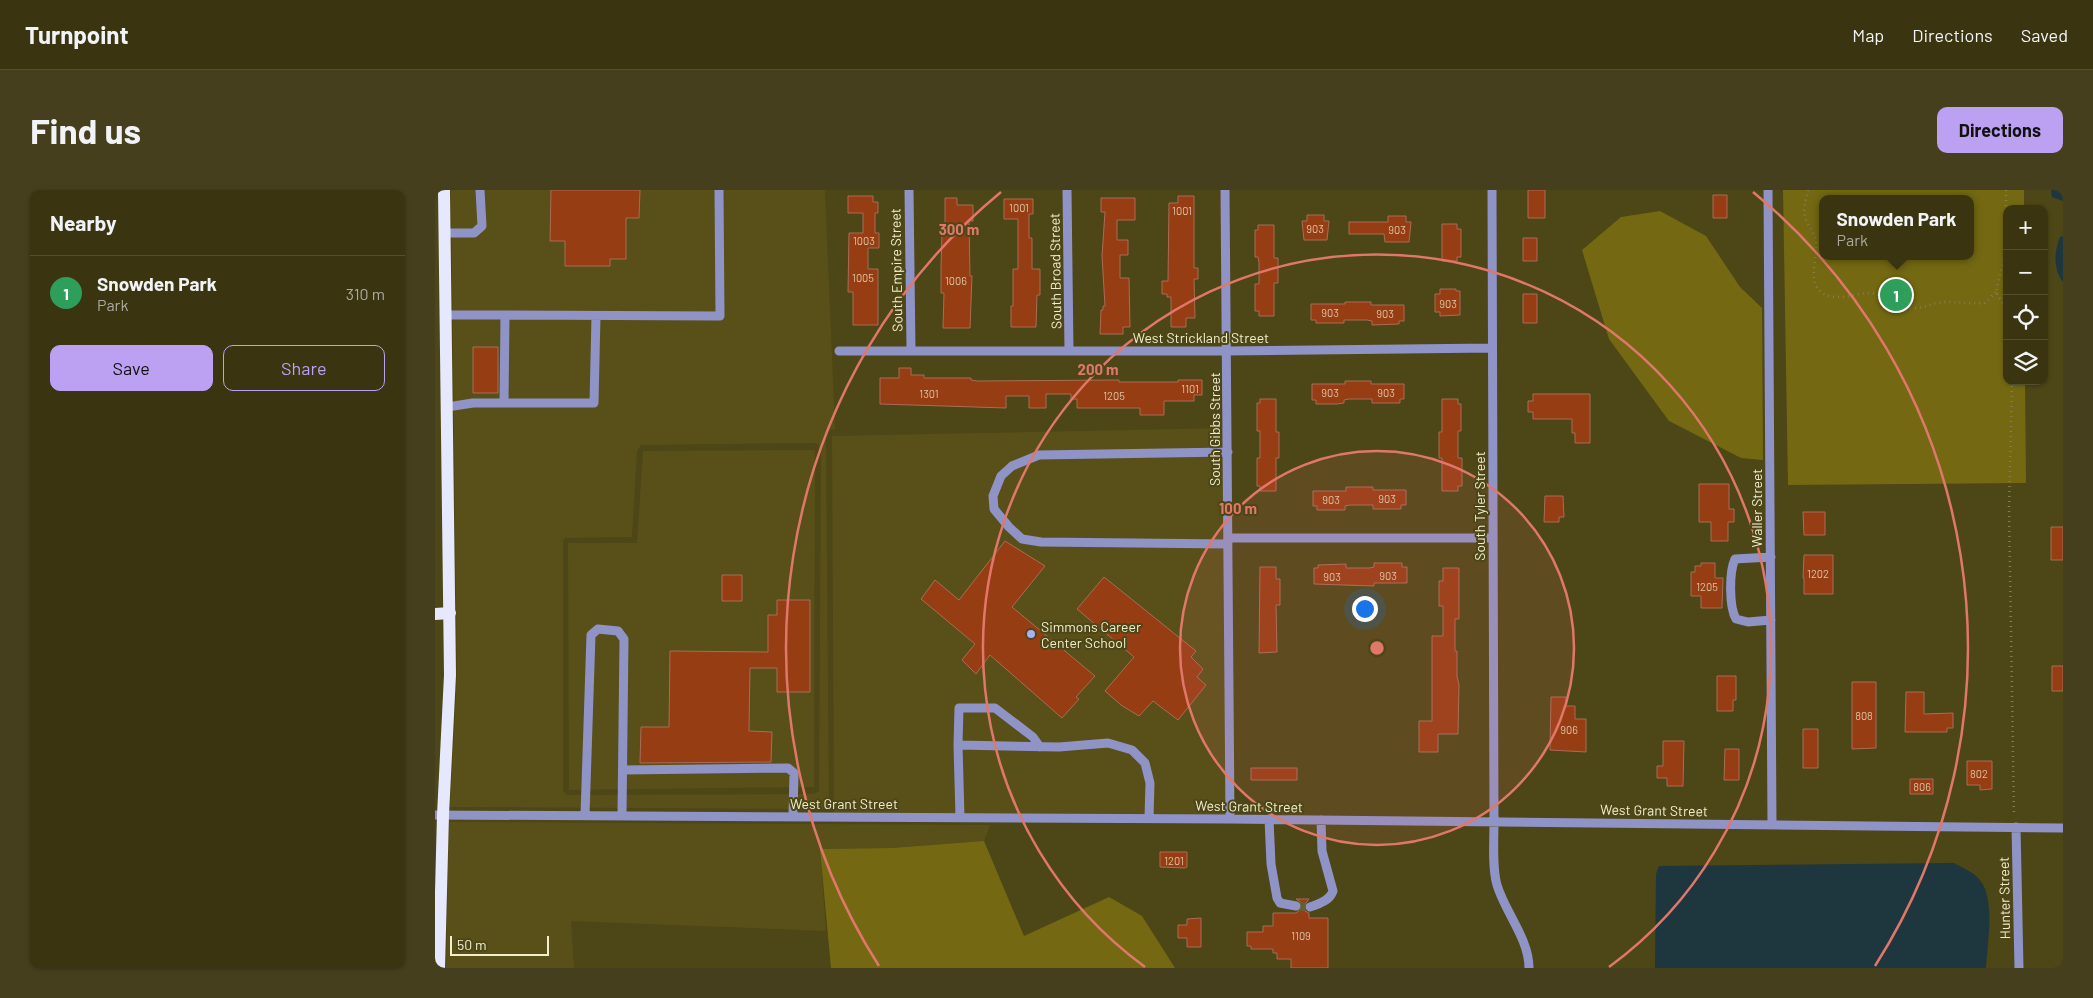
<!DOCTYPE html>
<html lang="en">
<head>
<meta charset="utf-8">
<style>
  body { margin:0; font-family:Barlow,sans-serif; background:#453f1e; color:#f1f3f6 }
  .controls { position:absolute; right:15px; top:15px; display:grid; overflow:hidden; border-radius:10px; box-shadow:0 1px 4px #0004 }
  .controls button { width:45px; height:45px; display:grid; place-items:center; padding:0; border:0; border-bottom:1px solid #544f30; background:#3a3410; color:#f1f3f6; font:25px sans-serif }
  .scale { position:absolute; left:15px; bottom:12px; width:99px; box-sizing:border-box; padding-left:5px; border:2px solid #f1edcd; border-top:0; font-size:14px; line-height:18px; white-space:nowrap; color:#f1edcd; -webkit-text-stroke:4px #4d4616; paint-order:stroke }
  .you { position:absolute; left:929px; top:418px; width:18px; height:18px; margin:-12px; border:4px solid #fff; border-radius:50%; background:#1a73e8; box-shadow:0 0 0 8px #1a73e833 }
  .badge { display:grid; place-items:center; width:32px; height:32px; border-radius:50%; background:#bca0f2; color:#fff; font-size:16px; font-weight:700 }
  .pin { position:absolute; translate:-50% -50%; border:2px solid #fff; box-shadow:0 1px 5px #0006 }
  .popup { position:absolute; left:1384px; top:5px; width:155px; height:65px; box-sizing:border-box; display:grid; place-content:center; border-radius:10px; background:#3a3410; filter:drop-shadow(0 1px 4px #0005); font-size:16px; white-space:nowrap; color:#abaa9f }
  .popup b { font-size:19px; color:#f1f3f6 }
  .popup::after { content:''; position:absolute; left:50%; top:100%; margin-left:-10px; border:10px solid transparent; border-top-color:#3a3410 }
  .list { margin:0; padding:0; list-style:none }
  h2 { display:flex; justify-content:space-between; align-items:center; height:65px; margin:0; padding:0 20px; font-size:21px }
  h2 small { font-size:16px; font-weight:400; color:#abaa9f }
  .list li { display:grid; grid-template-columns:32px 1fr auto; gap:15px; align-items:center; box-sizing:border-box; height:75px; padding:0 20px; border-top:1px solid #544f30 }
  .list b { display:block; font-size:19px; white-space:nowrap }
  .list p { margin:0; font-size:16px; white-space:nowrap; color:#abaa9f }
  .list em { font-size:16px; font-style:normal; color:#abaa9f }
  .actions { display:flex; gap:10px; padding:15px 20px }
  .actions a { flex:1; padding:11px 0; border:1px solid #bca0f2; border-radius:10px; text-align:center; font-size:18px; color:#bca0f2 }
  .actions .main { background:#bca0f2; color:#111 }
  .icon { flex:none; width:28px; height:28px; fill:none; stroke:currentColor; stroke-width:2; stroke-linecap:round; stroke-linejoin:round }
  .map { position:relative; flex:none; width:1628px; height:778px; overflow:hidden; border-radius:10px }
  header { display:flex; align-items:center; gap:30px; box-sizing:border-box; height:70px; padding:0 25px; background:#3a3410; border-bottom:1px solid #544f30 }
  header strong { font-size:24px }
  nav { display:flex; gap:28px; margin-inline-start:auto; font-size:18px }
  .intro { display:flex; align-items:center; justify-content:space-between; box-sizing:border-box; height:120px; padding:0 30px }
  h1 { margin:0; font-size:35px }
  .button { padding:12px 22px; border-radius:10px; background:#bca0f2; color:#111; font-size:18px; font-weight:700 }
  main { display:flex; gap:30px; padding:0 30px }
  aside { flex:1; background:#3a3410; border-radius:10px; box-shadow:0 1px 4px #0004 }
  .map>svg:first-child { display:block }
  .built { fill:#585018; fill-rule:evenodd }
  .green { fill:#746912; fill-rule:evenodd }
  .water { fill:#1e363e }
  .building { fill:#973d14; stroke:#a96d56 }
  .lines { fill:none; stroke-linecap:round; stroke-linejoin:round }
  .minor-tunnel { stroke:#665f31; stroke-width:9; stroke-dasharray:9 4.5; stroke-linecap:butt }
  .path { stroke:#837d53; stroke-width:2.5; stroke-dasharray:1 4; stroke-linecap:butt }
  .minor { stroke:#9093c5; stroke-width:9 }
  .major { stroke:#e6e8fd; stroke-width:12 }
  .ring { fill:none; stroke:#e1776a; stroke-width:2.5 }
  .poi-dot { fill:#acaffb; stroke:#4d4616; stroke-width:2 }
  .labels { text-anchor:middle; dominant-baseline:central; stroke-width:4; stroke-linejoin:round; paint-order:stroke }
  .number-label { font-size:11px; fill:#dac19f }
  .street-label { font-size:14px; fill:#f1edcd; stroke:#4d4616 }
  .poi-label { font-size:14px; fill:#f1edcd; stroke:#4d4616; text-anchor:start }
  .centre { fill:#e1776a; stroke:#4d4616; stroke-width:2.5 }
  .ring-label { font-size:15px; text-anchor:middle; font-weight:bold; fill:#e1776a; stroke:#4d4616; stroke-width:4; stroke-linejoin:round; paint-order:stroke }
</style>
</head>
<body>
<header>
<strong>Turnpoint</strong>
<nav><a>Map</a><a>Directions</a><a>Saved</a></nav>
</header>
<div class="intro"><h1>Find us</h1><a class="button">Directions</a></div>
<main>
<aside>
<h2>Nearby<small></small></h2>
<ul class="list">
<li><span class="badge" style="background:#2e9e5b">1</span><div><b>Snowden Park</b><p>Park</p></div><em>310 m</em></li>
</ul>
<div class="actions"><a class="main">Save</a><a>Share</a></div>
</aside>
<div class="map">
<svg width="1628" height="778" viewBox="0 0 1628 778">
  <rect width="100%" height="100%" fill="#4d4616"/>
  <path class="built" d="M16,0H390L400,239L393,240L391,246L394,619L15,617L22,485ZM380,253L384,255L386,260L384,601L379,604L131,605L128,600V351L130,348L197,347L202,261L206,255Z
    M793,238L795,629L399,627L397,246Z
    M380,260L379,597L134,600L133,353H202L208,261Z
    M14,632L555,635L549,651L457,658L385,659L391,741L136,731L139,778H11Z"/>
  <path class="green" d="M1348,0H1589V19H1572V191H1590L1591,293L1353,295ZM1387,9H1535V66H1387Z
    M1225,21L1271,46L1305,97L1327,118L1328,270L1306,268L1234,231L1174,149L1147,60L1186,27Z
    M549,651L589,746L674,707L707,726L740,778H396L385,659L457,658Z"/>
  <path class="water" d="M1616,0H1628V11L1617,7Z
    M1628,46V92C1618,78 1619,62 1625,47Z
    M1519,673C1528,678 1541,683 1547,693C1560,714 1552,755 1551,778H1220L1221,684L1224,676Z"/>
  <path class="building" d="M116,0H205L204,28H191V69H175V76H130V51H115Z
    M1093,0H1110V28H1093Z
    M1278,5H1292V28H1278Z
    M413,6H438V12H443V23H440V43H444V58H433V79H443V135H418V102H413L414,43H428V23H413Z
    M743,6H759V78H763V89H759L760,128H751V137H736V107H732V104H727V91H733L734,13H743Z
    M510,8H522V15H538V31H534L535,86H537L535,138H508L509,103H506V77L507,43H510Z
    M666,8H700V30H682V50H693V65H685V88H694L695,137H688V144H665L666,120H668V116H670L667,66L670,22H666Z
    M569,9H598V24H594V48H597V79H605V105H602L601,137H576V116H578V79H583V29H569Z
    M872,25H889V31H894L892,50H869L867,31H872Z
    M953,26H971V32H976L974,52H950L949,44H914V32H953Z
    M1007,34H1022V39H1026V67H1022V71H1007Z
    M823,35H839V68H843V93H839V126H824V121H820V94H824V72L823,67H820V40H823Z
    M1088,48H1102V71H1088Z
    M1005,99H1021V101H1025V125L1005,126V122H1000V104H1005Z
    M1088,104H1102V133H1088Z
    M910,112H936V115H969V131H964V134L937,135V131L932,130H909V133H881V130H876V114H910Z
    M38,157H63V203H38Z
    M464,178H476V185H489V188H536V190L543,191L684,190V192H743V190H767V205H759V211H729V225H705V218H642V209H636V204H611V218H594V206H571V218L445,214V188H464Z
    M910,191H936V194H969V209H965V213H937V209H914L909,210V213L902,214H881V210H877V194H910Z
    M1098,204H1155V253H1140V243H1137V229H1098V222H1093V211H1098Z
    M825,209H841V242H844V268H841V301H825V296H822V268H825V241H822V213H825Z
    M1007,209H1023V214H1026V241H1023V268H1027V296H1023V301H1007V268H1004V242H1007Z
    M1264,294H1294V319H1299V332H1293V351H1276V332H1264Z
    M911,297H938V300H971V315H966V319H938V315H915L910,316V320H882V316H878V301H911Z
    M1110,306H1128L1129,327H1124V332H1109Z
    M1368,322H1390V345H1369Z
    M1616,337H1628V370H1616Z
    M570,351L610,376L577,417L660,486L641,507L644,509L627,528L555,465L541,484L527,470L540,454L486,409L500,390L524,410Z
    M1369,365H1398V404H1369V388H1368Z
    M939,373H967V377H972V393H939V396L879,394V378H883V375L911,374V378H934L939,377Z
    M1266,373H1280V388H1288L1287,418H1266V406H1256V382H1260V376H1266Z
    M825,377H841V389H845V415H841L842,462L824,463Z
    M1008,378H1024V429H1020V461H1022V487L1024,494L1023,544H1003V562H984V531H997V446H1008V416H1004V391H1008Z
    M287,385H307V411H287Z
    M669,387L761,461L756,467L768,479L762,487L771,495L743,530L718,511L704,526L686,515L670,501L699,467L642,419Z
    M342,410H375V502H342V478H315L314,541L337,542L336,572L205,573L206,537H234L235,461L333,462V425H342Z
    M1617,476H1628V501H1617Z
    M1282,486H1301V510H1298V521H1282Z
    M1417,492H1441V558L1417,559Z
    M1471,502H1489V524L1518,523V538H1512V542H1470Z
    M1116,507H1131V516H1140V529H1151V562L1115,560Z
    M1368,539H1383V578H1368Z
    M1228,551H1249L1248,596H1232V588H1222V576H1228Z
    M1290,559H1304V590H1289Z
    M1532,571H1557V599L1545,600V595H1532Z
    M816,578H862V590H816Z
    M1475,589H1498V604H1475Z
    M725,662H752V677L750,678L725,677Z
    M861,709H874L869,716L870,721L874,723V728H893V778H856V769H842V763H838V759H816V756H812V742H828V736H838V723H861L865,720L867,713Z
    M766,728V757H752V748H743V735H752V729Z"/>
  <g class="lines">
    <path class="minor-tunnel" d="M861,716L875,717"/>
    <path class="path" d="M1373,0C1371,8 1368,18 1370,26C1372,35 1379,41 1381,51C1383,66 1372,91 1386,102C1401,114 1425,100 1442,104C1454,107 1465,117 1478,118C1490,118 1500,112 1511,112C1524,112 1536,114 1550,113L1561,102
      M1571,0V45L1570,64L1561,102L1572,121
      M1577,191L1574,320L1579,626"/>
    <path class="minor" d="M474,0L476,160
      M632,0L634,161
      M790,0L795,629
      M1057,0L1059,632C1059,651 1057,678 1062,695C1070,722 1094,749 1094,778
      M1333,0L1337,635
      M11,43H39L47,36L45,0
      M11,125H70
      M161,126L159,213H69L70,125L285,126L284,0
      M404,161H792L1057,158
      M12,217L38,213H69
      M793,262L604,265L577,276L566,286L558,306L559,319L574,337L587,349L606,352L793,354
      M793,348H1058
      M1336,367L1300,369C1294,382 1294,417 1301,429L1313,432L1336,430
      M523,555L524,518H560L598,547L605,557
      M188,580L353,578L359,583L358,626
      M0,625L795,629L1628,638
      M150,625L156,445L163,439L183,441L189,449L187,625
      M525,627L523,555L624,557L673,553L697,560L710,573L715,593L714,628
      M834,629L836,674L842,708L845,713L861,716
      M1581,637L1584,778
      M875,717C885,714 895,710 898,701L887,661L886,630"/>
    <path class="major" d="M0,424L15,423
      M4,778L8,625L15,485L9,0"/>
  </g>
  <circle cx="942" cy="458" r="197" fill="#e1776a" fill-opacity=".12"/>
  <g class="ring">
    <circle cx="942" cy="458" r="197"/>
    <path d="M710 777A394 394 0 1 1 1174 777"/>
    <path d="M444 776A591 591 0 0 1 566 2M1318 2A591 591 0 0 1 1440 776"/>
  </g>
  <circle class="poi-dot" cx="596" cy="444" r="5"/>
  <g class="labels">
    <g class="number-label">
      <text x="584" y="17">1001</text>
      <text x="747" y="20">1001</text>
      <text x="880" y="38">903</text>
      <text x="962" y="39">903</text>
      <text x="429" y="50">1003</text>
      <text x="428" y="87">1005</text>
      <text x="521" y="90">1006</text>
      <text x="1013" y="113">903</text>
      <text x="895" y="122">903</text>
      <text x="950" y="123">903</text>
      <text x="755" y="198">1101</text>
      <text x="895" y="202">903</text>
      <text x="951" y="202">903</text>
      <text x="494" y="203">1301</text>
      <text x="679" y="205">1205</text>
      <text x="952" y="308">903</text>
      <text x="896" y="309">903</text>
      <text x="1383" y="383">1202</text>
      <text x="953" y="385">903</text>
      <text x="897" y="386">903</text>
      <text x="1272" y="396">1205</text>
      <text x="1429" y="525">808</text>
      <text x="1134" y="539">906</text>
      <text x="1544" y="583">802</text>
      <text x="1487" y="596">806</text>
      <text x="739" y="670">1201</text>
      <text x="866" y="745">1109</text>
    </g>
    <g class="street-label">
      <text transform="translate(461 80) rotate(-91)">South Empire Street</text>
      <text transform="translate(620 81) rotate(-91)">South Broad Street</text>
      <text x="766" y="147">West Strickland Street</text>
      <text transform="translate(779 239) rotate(-90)">South Gibbs Street</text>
      <text transform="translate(1044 316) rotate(-90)">South Tyler Street</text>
      <text transform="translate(1321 318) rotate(-90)">Waller Street</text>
      <text x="409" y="613">West Grant Street</text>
      <text transform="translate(814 616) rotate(1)">West Grant Street</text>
      <text transform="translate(1219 620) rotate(1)">West Grant Street</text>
      <text transform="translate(1569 708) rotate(-91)">Hunter Street</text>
    </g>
    <g class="poi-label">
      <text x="606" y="436">Simmons Career<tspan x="606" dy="16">Center School</tspan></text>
    </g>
  </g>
  <circle cx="942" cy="458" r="8" class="centre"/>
  <g class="ring-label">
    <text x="524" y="45">300 m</text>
    <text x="663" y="185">200 m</text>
    <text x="803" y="324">100 m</text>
  </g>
</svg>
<div class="controls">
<button>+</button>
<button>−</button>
<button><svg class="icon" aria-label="locate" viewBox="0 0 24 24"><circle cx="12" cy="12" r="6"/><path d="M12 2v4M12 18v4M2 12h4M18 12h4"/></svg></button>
<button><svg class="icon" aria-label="layers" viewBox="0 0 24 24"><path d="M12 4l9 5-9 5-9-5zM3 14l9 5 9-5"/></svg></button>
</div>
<div class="scale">50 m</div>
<div class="you"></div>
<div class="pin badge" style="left:1461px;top:105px;background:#2e9e5b">1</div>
<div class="popup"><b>Snowden Park</b>Park</div>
</div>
</main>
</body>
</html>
